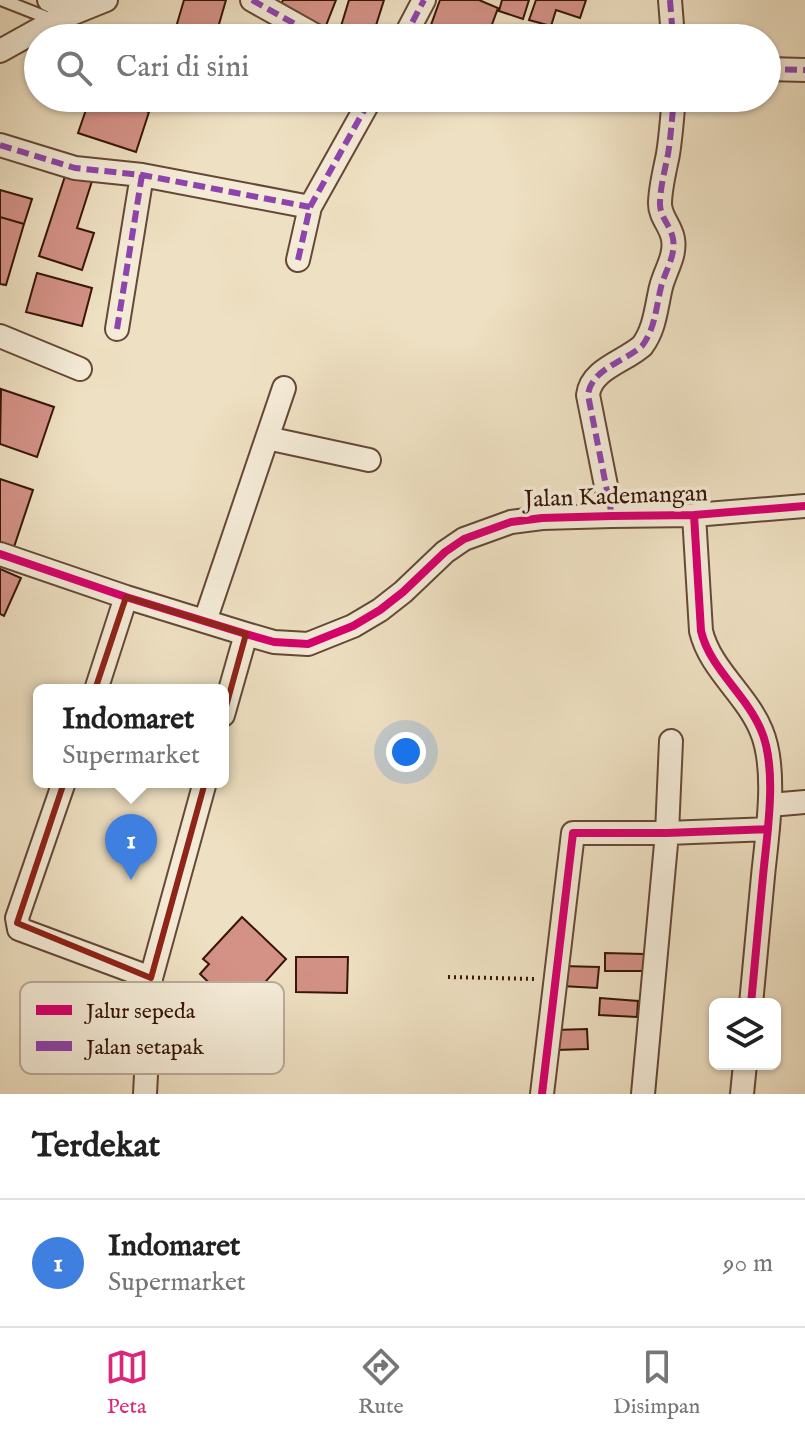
<!DOCTYPE html>
<html lang="id">
<head>
<meta charset="utf-8">
<style>
  body { margin:0; font-family:"IM FELL English",serif; background:#f6f6f6; color:#222 }
  .controls { position:absolute; right:24px; bottom:24px; display:grid; overflow:hidden; border-radius:12px; box-shadow:0 2px 6px #0004 }
  .controls button { width:72px; height:72px; display:grid; place-items:center; padding:0; border:0; border-bottom:2px solid #e0e0e0; background:#fff; color:#222; font:40px sans-serif }
  .you { position:absolute; left:406px; top:752px; width:28px; height:28px; margin:-20px; border:6px solid #fff; border-radius:50%; background:#1a73e8; box-shadow:0 0 0 12px #1a73e833 }
  .badge { display:grid; place-items:center; width:52px; height:52px; border-radius:50%; background:#db2777; color:#fff; font-size:26px; font-weight:700 }
  .pin { position:absolute; translate:-50% -66px; filter:drop-shadow(0 2px 4px #0008) }
  .pin::after { content:''; position:absolute; top:42px; width:28px; height:24px; background:inherit; clip-path:polygon(0 0,100% 0,50% 100%) }
  .popup { position:absolute; left:33px; top:684px; width:196px; height:104px; box-sizing:border-box; display:grid; place-content:center; border-radius:12px; background:#fff; filter:drop-shadow(0 2px 6px #0005); font-size:26px; white-space:nowrap; color:#767676 }
  .popup b { font-size:30px; color:#222 }
  .popup::after { content:''; position:absolute; left:50%; top:100%; margin-left:-16px; border:16px solid transparent; border-top-color:#fff }
  .list { margin:0; padding:0; list-style:none }
  h2 { display:flex; justify-content:space-between; align-items:center; height:104px; margin:0; padding:0 32px; font-size:34px }
  h2 small { font-size:26px; font-weight:400; color:#767676 }
  .list li { display:grid; grid-template-columns:52px 1fr auto; gap:24px; align-items:center; box-sizing:border-box; height:128px; padding:0 32px; border-top:2px solid #e0e0e0 }
  .list b { display:block; font-size:30px; white-space:nowrap }
  .list p { margin:0; font-size:26px; white-space:nowrap; color:#767676 }
  .list em { font-size:26px; font-style:normal; color:#767676 }
  .icon { flex:none; width:44px; height:44px; fill:none; stroke:currentColor; stroke-width:2; stroke-linecap:round; stroke-linejoin:round }
  .map { position:relative; flex:none; width:805px; height:1094px; overflow:hidden }
  .search { position:absolute; background:#fff; box-shadow:0 2px 6px #0004; left:24px; right:24px; top:24px; height:88px; display:flex; align-items:center; gap:20px; box-sizing:border-box; padding:0 28px; border-radius:44px; color:#767676; font-size:30px }
  .sheet { height:232px; background:#fff }
  nav { display:flex; justify-content:space-around; align-items:center; box-sizing:border-box; height:112px; border-top:2px solid #e0e0e0; background:#fff; font-size:22px; color:#767676 }
  nav a { display:grid; justify-items:center; gap:4px }
  nav .on { color:#db2777 }
  .map>svg:first-child { display:block }
  .green { fill:#b5c395; stroke:#766c4e; stroke-width:2 }
  .building { fill:#d49287; stroke:#371508; stroke-width:2 }
  .lines { fill:none; stroke-linecap:round; stroke-linejoin:round }
  .service-casing { stroke:#654836; stroke-width:15 }
  .minor-casing { stroke:#654836; stroke-width:26 }
  .path { stroke:#371508; stroke-width:4; stroke-dasharray:2 4; stroke-linecap:butt }
  .service { stroke:#f4ebd7; stroke-width:11 }
  .minor { stroke:#f4ebd7; stroke-width:22 }
  .quiet { stroke:#8e44ad; stroke-width:6; stroke-dasharray:12 6; stroke-linecap:butt }
  .cycleway-casing { stroke:#f4ebd7; stroke-width:13 }
  .cycleway { stroke:#d6006c; stroke-width:8 }
  .marked { fill:none; stroke:#8f2418; stroke-width:6; stroke-linejoin:round }
  .labels { text-anchor:middle; dominant-baseline:central; stroke-width:7; stroke-linejoin:round; paint-order:stroke }
  .street-label { font-size:24px; fill:#371508; stroke:#f4ebd7 }
  .key { fill:#f4ebd7; stroke:#bbab99; stroke-width:2 }
  .key-label { font-size:22px; fill:#371508 }
</style>
</head>
<body>
<div class="map">
<svg width="805" height="1094" viewBox="0 0 805 1094">
  <rect width="100%" height="100%" fill="#eee0c2"/>
  <filter id="stains"><feTurbulence type="fractalNoise" baseFrequency=".0025" numOctaves="4"/><feColorMatrix values="0 0 0 0 .2 0 0 0 0 .09 0 0 0 0 .02 0 0 0 .5 -.17"/></filter>
  <radialGradient id="worn" r=".72"><stop offset=".6" stop-color="#630" stop-opacity="0"/><stop offset="1" stop-color="#630" stop-opacity=".3"/></radialGradient>
  <path class="green" d="M50,997L108,1004L101,1042L44,1036Z"/>
  <path class="building" d="M184,0H226L215,38H187L174,34Z
    M283,0H336L325,28L279,10Z
    M349,0H384L372,38H344L338,36Z
    M440,0H479L498,8L487,38H465L431,25Z
    M502,0H529L523,19L499,11Z
    M536,0H586L580,18L556,10L551,26L529,20Z
    M90,98H108L149,112L136,152L78,133Z
    M67,170L93,178L77,228L94,233L82,270L39,256Z
    M0,190L32,199L24,224L0,217Z
    M0,217L24,224L6,285L0,284Z
    M37,273L92,288L82,326L26,312Z
    M1,389L54,407L37,457L0,444Z
    M0,479L33,490L14,547L0,542Z
    M0,569L21,578L4,616L0,614Z
    M242,917L286,959L248,1001L236,990L227,1000L200,974L209,964L203,959Z
    M605,953L644,954V971H605Z
    M296,957H348L347,993L296,992Z
    M563,966L599,967L597,988L562,986Z
    M600,998L638,1001L637,1017L599,1015Z
    M587,1029L588,1049L556,1050L555,1030Z"/>
  <g class="lines">
    <g class="service-casing">
      <path id="service" d="M2,0L53,20"/>
    </g>
    <g class="minor-casing">
      <path id="minor" d="M49,0L76,12
        M252,0L320,38
        M670,0L673,38
        M404,38L424,0
        M0,51L54,21L106,0
        M767,69L805,70
        M0,145L75,168L142,175L310,207
        M298,260L310,207L371,98
        M117,329L142,175
        M0,336L80,369
        M267,438L369,460
        M694,515L701,631C710,669 746,694 761,730C778,769 767,834 763,876C759,918 755,961 751,1004
        M612,516L588,395C591,369 624,362 642,346C655,329 656,308 661,287C665,271 676,256 673,239C671,226 660,217 660,204C660,188 665,170 668,154C671,136 672,117 674,98
        M0,554L126,597L246,634L274,642L308,644L353,626L380,610L403,592L445,552L464,539L511,522L542,518L612,516L694,515L805,506
        M205,621L284,388
        M96,690L126,597
        M223,715L246,634
        M64,782L17,918L19,929L151,978
        M770,805L805,802
        M145,1094L151,978L205,782
        M542,1094L573,833H667L768,829
        M643,1094L667,833L671,741
        M742,1094L745,1064"/>
    </g>
    <path class="path" d="M448,977L536,979"/>
    <use href="#service" class="service"/>
    <use href="#minor" class="minor"/>
    <path class="quiet" d="M252,0L320,38
      M670,0L673,38
      M404,38L424,0
      M767,69L805,70
      M0,145L75,168L142,175L310,207
      M298,260L310,207L371,98
      M117,329L142,175
      M612,516L588,395C591,369 624,362 642,346C655,329 656,308 661,287C665,271 676,256 673,239C671,226 660,217 660,204C660,188 665,170 668,154C671,136 672,117 674,98"/>
    <g class="cycleway-casing">
      <path id="cycleway" d="M694,515L701,631C710,669 746,694 761,730C778,769 767,834 763,876C759,918 755,961 751,1004
        M0,554L126,597L246,634L274,642L308,644L353,626L380,610L403,592L445,552L464,539L511,522L542,518L612,516L694,515L805,506
        M542,1094L573,833H667L768,829"/>
    </g>
    <use href="#cycleway" class="cycleway"/>
  </g>
  <path class="marked" d="M126,597L246,634L151,978L17,923Z"/>
  <g class="labels">
    <g class="street-label">
      <text transform="translate(616 497) rotate(-2)">Jalan Kademangan</text>
    </g>
  </g>
  <rect x="20" y="982" width="264" height="92" rx="12" class="key"/>
  <rect x="36" y="1005" width="36" height="10" fill="#d6006c"/>
  <rect x="36" y="1041" width="36" height="10" fill="#8e44ad"/>
  <g class="key-label">
    <text x="86" y="1018">Jalur sepeda</text>
    <text x="86" y="1054">Jalan setapak</text>
  </g>
  <rect width="100%" height="100%" filter="url(#stains)"/>
  <rect width="100%" height="100%" fill="url(#worn)"/>
</svg>
<div class="controls">
<button><svg class="icon" aria-label="layers" viewBox="0 0 24 24"><path d="M12 4l9 5-9 5-9-5zM3 14l9 5 9-5"/></svg></button>
</div>
<div class="you"></div>
<div class="pin badge" style="left:131px;top:880px;background:#3f7fe0">1</div>
<div class="popup"><b>Indomaret</b>Supermarket</div>
<div class="search"><svg class="icon" aria-label="search" viewBox="0 0 24 24"><circle cx="10" cy="10" r="6"/><path d="M15 15l6 6"/></svg>Cari di sini</div>
</div>
<section class="sheet">
<h2>Terdekat<small></small></h2>
<ul class="list">
<li><span class="badge" style="background:#3f7fe0">1</span><div><b>Indomaret</b><p>Supermarket</p></div><em>90 m</em></li>
</ul>
</section>
<nav>
<a class="on"><svg class="icon" aria-label="map" viewBox="0 0 24 24"><path d="M3 6l6-2 6 2 6-2v14l-6 2-6-2-6 2zM9 4v14M15 6v14"/></svg>Peta</a>
<a><svg class="icon" aria-label="directions" viewBox="0 0 24 24"><path d="M12 3l9 9-9 9-9-9zM9 14v-3h6M13 9l2 2-2 2"/></svg>Rute</a>
<a><svg class="icon" aria-label="saved" viewBox="0 0 24 24"><path d="M7 4h10v16l-5-4-5 4z"/></svg>Disimpan</a>
</nav>
</body>
</html>
